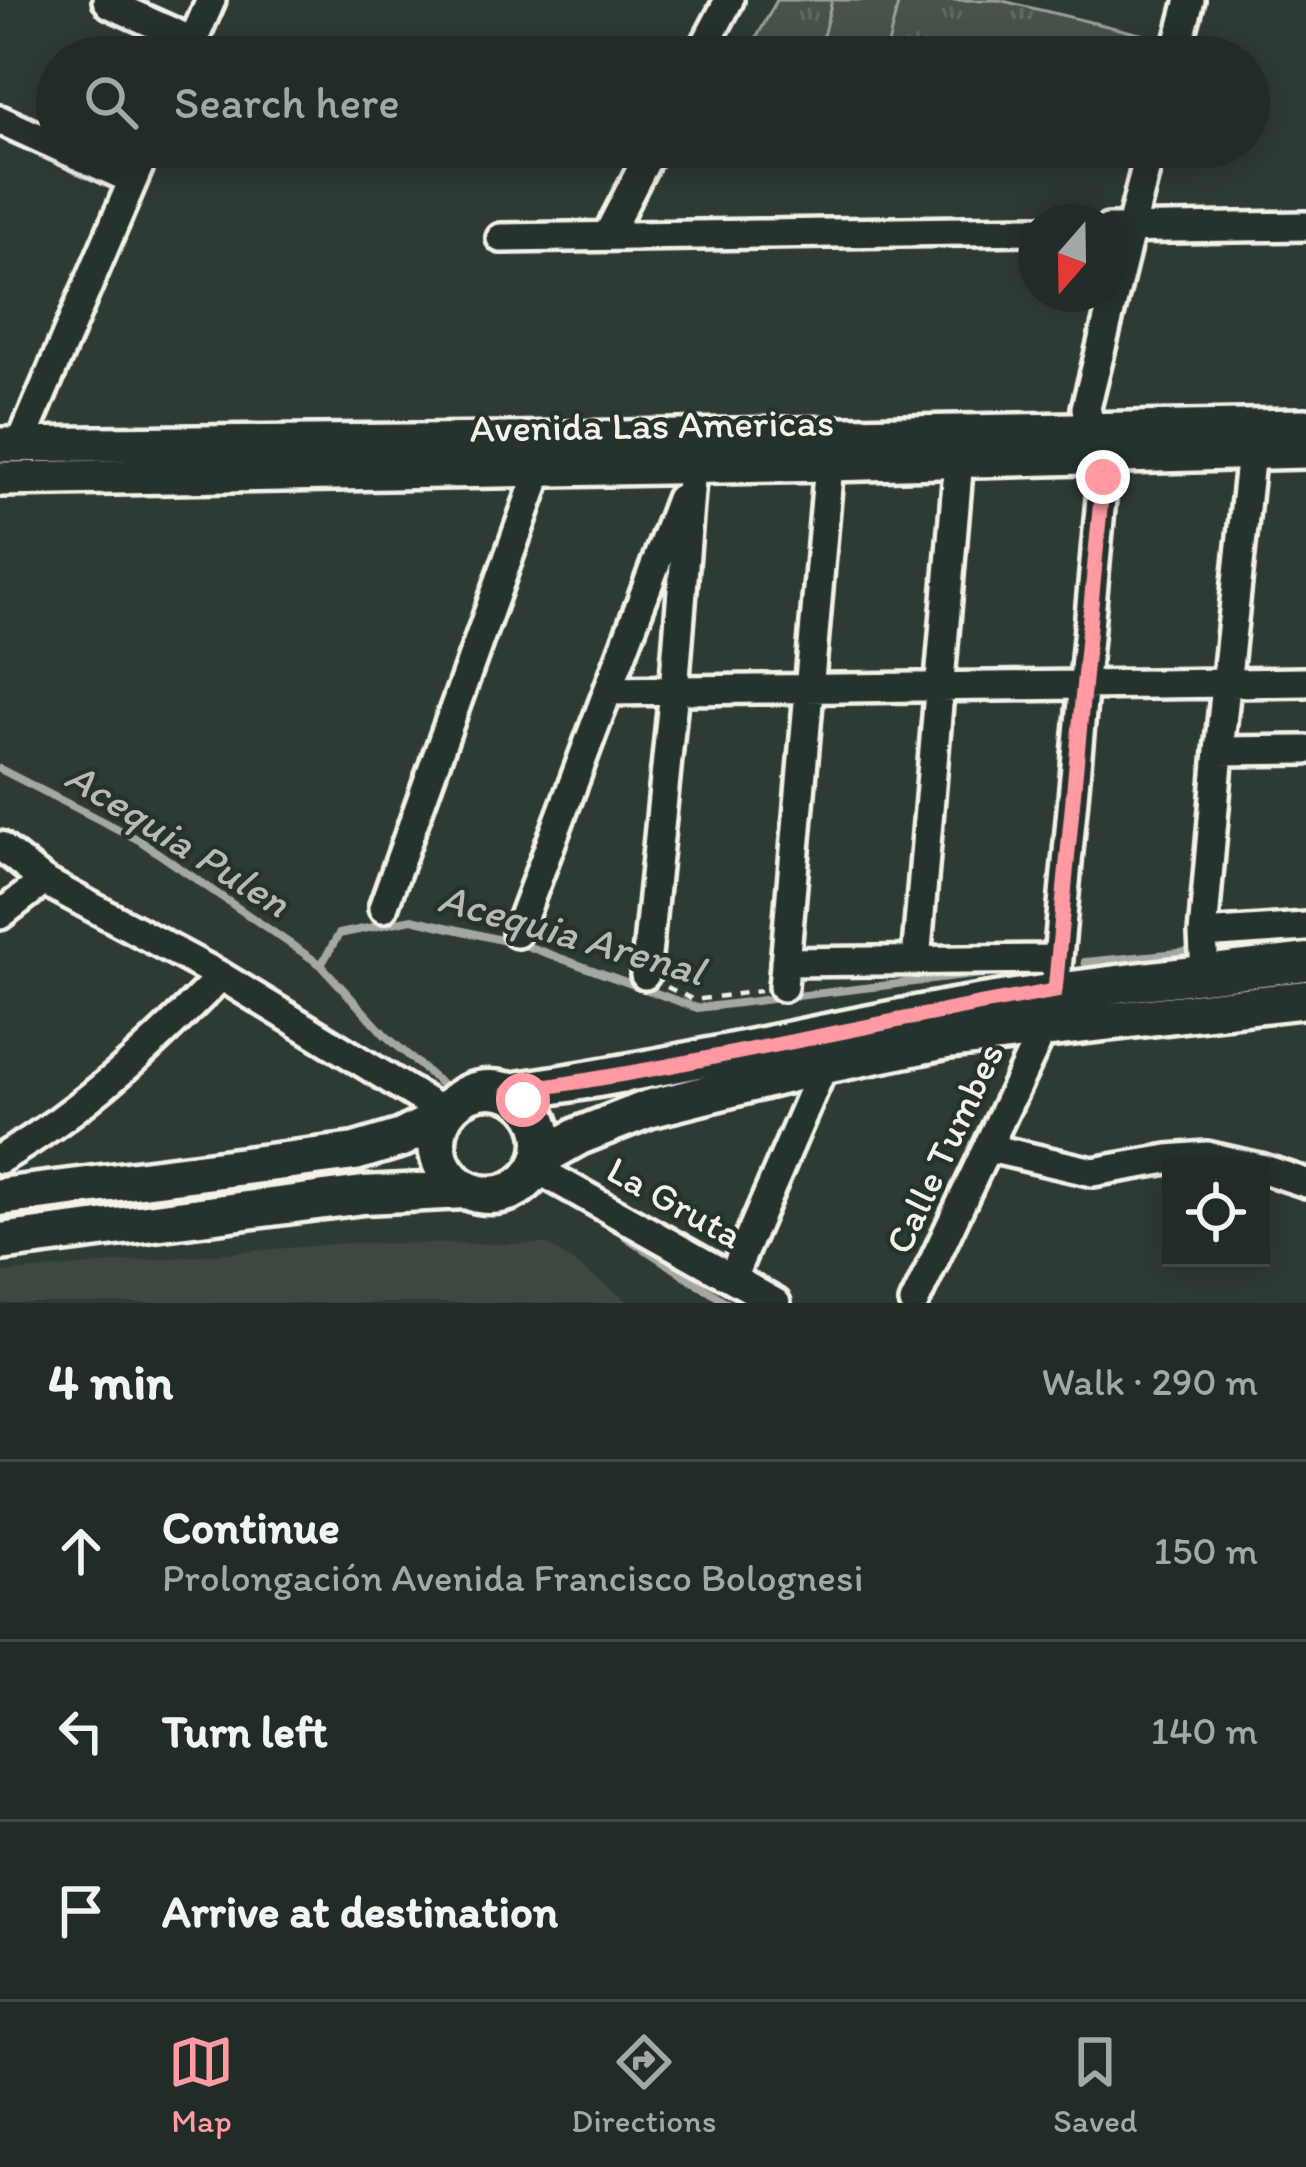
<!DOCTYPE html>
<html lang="en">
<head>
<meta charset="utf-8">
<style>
  body { margin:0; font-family:Itim,sans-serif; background:#2a342f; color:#f1f3f6 }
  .controls { position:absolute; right:36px; bottom:36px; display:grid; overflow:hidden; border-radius:0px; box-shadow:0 6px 30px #0003 }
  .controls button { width:108px; height:108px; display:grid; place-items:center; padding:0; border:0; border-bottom:3px solid #3f4844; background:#222c27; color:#f1f3f6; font:60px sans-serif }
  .compass { position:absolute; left:1018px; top:204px; width:108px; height:108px; border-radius:50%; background:#222c27; box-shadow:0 6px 30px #0003; rotate:200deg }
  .stop { position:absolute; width:36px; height:36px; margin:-27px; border:9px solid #ff9aa2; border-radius:50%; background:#fff }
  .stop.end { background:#ff9aa2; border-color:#fff; box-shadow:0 3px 12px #0008 }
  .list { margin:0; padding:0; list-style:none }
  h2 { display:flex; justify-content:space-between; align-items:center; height:156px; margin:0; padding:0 48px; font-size:51px }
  h2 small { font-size:39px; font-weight:400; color:#a2a7a7 }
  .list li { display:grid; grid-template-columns:78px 1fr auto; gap:36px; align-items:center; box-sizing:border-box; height:180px; padding:0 48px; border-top:3px solid #3f4844 }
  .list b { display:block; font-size:45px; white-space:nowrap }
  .list p { margin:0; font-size:39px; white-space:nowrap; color:#a2a7a7 }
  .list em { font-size:39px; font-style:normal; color:#a2a7a7 }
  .icon { flex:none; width:66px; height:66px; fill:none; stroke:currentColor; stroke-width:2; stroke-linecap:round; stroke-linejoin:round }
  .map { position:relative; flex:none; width:1306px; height:1303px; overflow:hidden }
  .search { position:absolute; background:#222c27; box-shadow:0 6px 30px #0003; left:36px; right:36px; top:36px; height:132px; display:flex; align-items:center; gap:30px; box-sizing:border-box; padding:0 42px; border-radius:66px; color:#a2a7a7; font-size:45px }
  .sheet { height:696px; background:#222c27 }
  nav { display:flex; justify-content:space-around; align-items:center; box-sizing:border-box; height:168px; border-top:3px solid #3f4844; background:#222c27; font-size:33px; color:#a2a7a7 }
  nav a { display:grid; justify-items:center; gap:6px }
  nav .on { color:#ff9aa2 }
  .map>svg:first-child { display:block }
  .built { fill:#3c4841 }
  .park { fill:url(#park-tufts); stroke:#9ea29a; stroke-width:3 }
  .garden { fill:#48524c; stroke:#9ea29a; stroke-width:3 }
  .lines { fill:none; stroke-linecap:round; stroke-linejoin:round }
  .stream { stroke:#a4a8a0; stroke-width:8 }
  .minor-casing { stroke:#f4f1e8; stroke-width:36 }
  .tertiary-casing { stroke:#f4f1e8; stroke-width:42 }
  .secondary-casing { stroke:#f4f1e8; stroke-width:45 }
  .path { stroke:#f4f1e8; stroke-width:4.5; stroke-dasharray:9 9; stroke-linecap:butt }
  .minor { stroke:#26332d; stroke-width:27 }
  .tertiary { stroke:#26332d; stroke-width:33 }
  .secondary { stroke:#26332d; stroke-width:36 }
  .route { stroke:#ff9aa2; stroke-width:15 }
  .labels { text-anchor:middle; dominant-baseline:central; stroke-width:9; stroke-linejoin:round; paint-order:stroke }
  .street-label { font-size:39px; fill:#f4f1e8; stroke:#26332d }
  .water-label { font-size:42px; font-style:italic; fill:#b8bab2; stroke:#26332d }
</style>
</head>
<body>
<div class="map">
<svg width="1306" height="1303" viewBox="0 0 1306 1303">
  <defs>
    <pattern id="park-tufts" width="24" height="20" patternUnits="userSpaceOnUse" patternTransform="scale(3)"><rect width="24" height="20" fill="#48524c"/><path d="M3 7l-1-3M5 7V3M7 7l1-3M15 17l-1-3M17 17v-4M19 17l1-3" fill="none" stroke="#636b66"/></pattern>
  </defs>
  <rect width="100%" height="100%" fill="#2e3b34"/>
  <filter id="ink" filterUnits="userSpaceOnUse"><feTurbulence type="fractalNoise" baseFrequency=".00833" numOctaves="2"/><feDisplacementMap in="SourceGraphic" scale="24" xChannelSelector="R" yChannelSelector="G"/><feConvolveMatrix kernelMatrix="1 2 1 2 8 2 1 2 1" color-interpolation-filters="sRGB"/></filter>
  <g filter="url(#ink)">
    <path class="built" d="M345,1243L547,1244L631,1303H0V1273Z"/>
    <path class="park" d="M777,0H999L1161,39L1158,57H746Z"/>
    <path class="garden" d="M832,0H899L885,57H818Z"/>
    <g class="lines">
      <path class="stream" d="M0,769L139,840L321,965L385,1035L442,1085
        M1222,948L1306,942
        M1085,962L1189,952
        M321,965L339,934L412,919L527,946L697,1008L998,972
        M626,1237L727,1303"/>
      <g class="minor-casing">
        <path id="minor" d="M107,0L110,4L179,35
          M186,57L211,0
          M699,57L729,0
          M1175,57L1190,0
          M0,120L57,146
          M59,147L133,180
          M1108,229L1306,226
          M607,236L653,147
          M501,238L1036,230
          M20,445L147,147
          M608,691L1306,682
          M1219,751L1306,750
          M0,846L44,881L221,976L445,1113
          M383,908L540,469L543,455
          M0,915L44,881
          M517,933L680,499
          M1203,934L1306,927
          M916,961L959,459
          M785,962L1058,959
          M1205,974L1203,934L1219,751L1251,452
          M645,975L674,690L692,467
          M783,987L829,464
          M1055,991L1103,477L1086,408L1151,147
          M989,1148L1093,1172L1168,1159L1207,1156L1260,1168
          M0,1159C86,1109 151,1047 221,976
          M1261,1168L1306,1183
          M537,1169L776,1303
          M732,1278L824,1065
          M914,1303L1044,1027"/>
      </g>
      <g class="tertiary-casing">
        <path id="tertiary" d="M0,445L511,440L1306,426
          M0,479L829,464L1306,451"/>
      </g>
      <g class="secondary-casing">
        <path id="secondary" d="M437 1142a53 53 0 1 1 106 0a53 53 0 1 1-106 0Z
          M509,1092C661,1071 809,1034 960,1007C1075,987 1190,976 1306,962
          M542,1157L579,1136L648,1109L824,1065L946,1040L1306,999
          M0,1197L355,1152L402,1138L442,1117
          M0,1242L363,1195L465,1190"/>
      </g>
      <path class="path" d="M667,987L694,1000L760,991"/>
      <use href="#minor" class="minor"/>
      <use href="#tertiary" class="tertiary"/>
      <use href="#secondary" class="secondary"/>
    </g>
  </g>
  <g class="lines" filter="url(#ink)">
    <path class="route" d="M523,1100L509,1092C692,1067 872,1022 1055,991L1103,477"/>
  </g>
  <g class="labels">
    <g class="street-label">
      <text transform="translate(652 425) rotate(-1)">Avenida Las Americas</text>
      <text transform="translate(944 1148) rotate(-65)">Calle Tumbes</text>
      <text transform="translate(675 1202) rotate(29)">La Gruta</text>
    </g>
    <g class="water-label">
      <text transform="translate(178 839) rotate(32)">Acequia Pulen</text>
      <text transform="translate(572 934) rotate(16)">Acequia Arenal</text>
    </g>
  </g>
</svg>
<div class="controls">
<button><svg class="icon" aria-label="locate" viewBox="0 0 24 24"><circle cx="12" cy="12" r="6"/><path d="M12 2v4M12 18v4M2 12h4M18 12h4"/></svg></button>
</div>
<svg class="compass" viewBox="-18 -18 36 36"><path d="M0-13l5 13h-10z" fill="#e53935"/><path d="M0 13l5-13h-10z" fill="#a2a7a7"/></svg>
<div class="stop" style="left:523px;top:1100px"></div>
<div class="stop end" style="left:1103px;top:477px"></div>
<div class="search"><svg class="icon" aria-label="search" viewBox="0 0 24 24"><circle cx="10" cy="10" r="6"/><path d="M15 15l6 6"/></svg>Search here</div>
</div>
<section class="sheet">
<h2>4 min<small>Walk · 290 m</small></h2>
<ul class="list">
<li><svg class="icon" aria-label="ahead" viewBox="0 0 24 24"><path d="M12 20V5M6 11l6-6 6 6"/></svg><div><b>Continue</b><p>Prolongación Avenida Francisco Bolognesi</p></div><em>150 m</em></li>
<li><svg class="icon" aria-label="left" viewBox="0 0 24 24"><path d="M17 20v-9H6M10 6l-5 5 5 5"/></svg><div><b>Turn left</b></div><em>140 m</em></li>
<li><svg class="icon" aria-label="arrive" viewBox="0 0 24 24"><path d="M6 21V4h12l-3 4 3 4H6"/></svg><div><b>Arrive at destination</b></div></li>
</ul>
</section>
<nav>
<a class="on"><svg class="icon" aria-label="map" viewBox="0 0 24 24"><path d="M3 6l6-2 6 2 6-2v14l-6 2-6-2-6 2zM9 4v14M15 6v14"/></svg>Map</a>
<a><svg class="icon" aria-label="directions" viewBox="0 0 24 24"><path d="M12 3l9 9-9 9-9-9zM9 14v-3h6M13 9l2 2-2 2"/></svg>Directions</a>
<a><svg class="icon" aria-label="saved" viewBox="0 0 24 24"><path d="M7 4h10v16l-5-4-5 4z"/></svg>Saved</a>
</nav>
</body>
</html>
